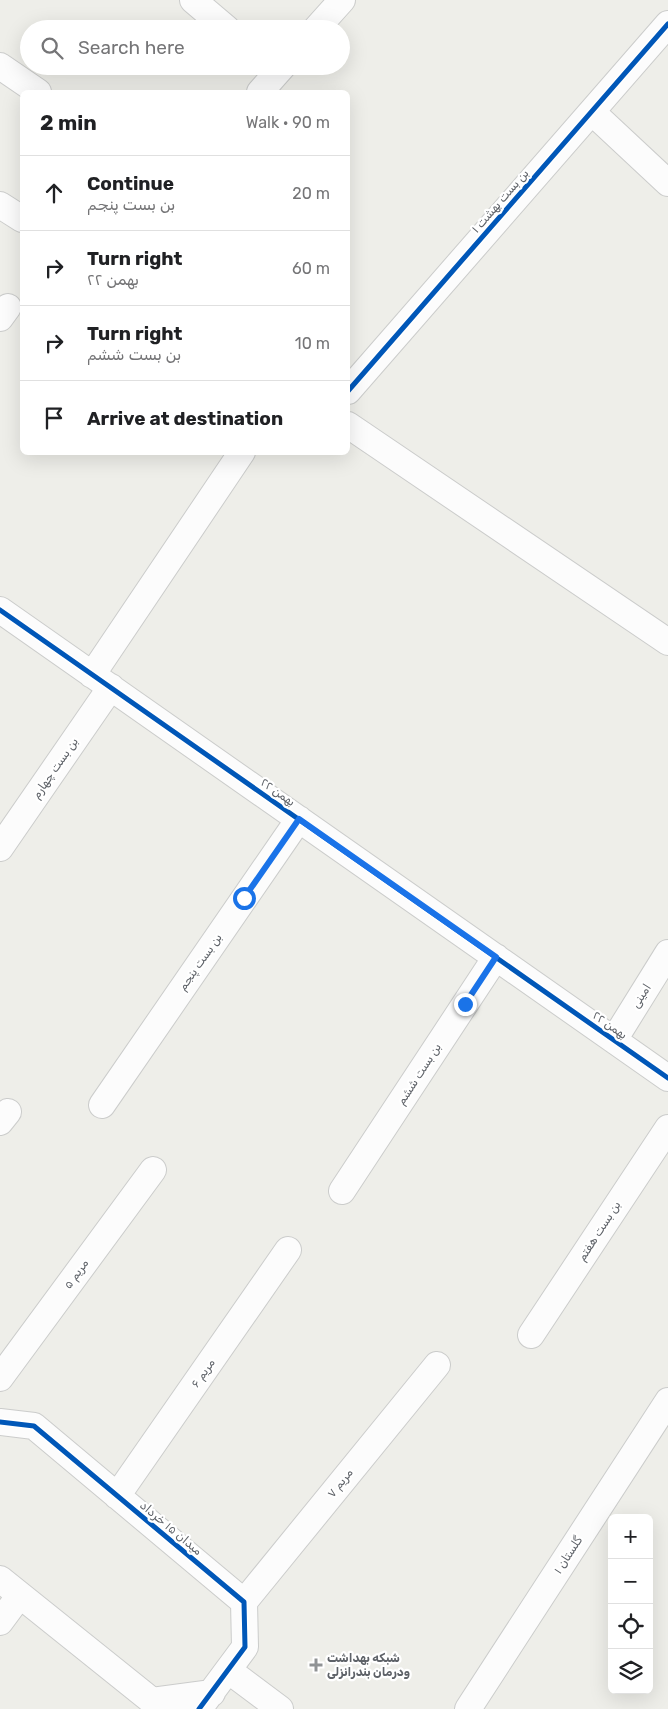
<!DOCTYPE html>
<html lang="en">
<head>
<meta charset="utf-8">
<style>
  body { margin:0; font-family:Rubik,Cairo,sans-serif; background:#f2f2f2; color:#202124 }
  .controls { position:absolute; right:15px; bottom:15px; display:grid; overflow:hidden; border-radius:8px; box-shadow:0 5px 20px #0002 }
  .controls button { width:45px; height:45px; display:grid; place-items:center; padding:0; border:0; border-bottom:1px solid #e0e0e0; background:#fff; color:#202124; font:25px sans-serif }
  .stop { position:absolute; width:15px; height:15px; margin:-11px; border:4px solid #1a73e8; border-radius:50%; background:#fff }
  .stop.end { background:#1a73e8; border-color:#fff; box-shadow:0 1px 5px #0008 }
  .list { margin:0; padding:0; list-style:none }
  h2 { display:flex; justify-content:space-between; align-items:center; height:65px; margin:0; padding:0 20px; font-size:21px }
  h2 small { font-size:16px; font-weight:400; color:#757577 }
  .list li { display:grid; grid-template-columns:32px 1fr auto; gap:15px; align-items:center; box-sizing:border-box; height:75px; padding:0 20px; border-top:1px solid #e0e0e0 }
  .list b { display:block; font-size:19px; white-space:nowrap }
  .list p { margin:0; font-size:16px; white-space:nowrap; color:#757577 }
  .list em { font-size:16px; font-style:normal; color:#757577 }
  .icon { flex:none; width:28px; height:28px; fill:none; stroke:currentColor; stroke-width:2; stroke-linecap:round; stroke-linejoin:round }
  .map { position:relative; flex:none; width:668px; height:1709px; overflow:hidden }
  .search { position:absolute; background:#fff; box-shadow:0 5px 20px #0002; left:20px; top:20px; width:330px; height:55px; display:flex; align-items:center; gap:12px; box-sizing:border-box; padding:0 18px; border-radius:28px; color:#757577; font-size:19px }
  .panel { position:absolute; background:#fff; box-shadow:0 5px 20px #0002; left:20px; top:90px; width:330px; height:365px; border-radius:8px }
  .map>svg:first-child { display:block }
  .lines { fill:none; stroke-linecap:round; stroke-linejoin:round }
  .minor-casing { stroke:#cbcccb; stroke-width:28 }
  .minor { stroke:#fcfcfc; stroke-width:26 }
  .cycleway-casing { stroke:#fff; stroke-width:8 }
  .cycleway { stroke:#0057b8; stroke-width:5 }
  .route { stroke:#1a73e8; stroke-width:6 }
  .poi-dot { fill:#909395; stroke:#fff; stroke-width:2 }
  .labels { text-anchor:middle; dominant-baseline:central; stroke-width:4.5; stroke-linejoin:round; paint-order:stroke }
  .street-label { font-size:12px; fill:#5e6268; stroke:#fff }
  .poi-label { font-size:12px; font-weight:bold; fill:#5e6268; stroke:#fff; text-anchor:start }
</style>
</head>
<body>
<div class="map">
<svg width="668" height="1709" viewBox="0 0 668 1709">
  <rect width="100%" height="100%" fill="#eeeee9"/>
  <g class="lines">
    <g class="minor-casing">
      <path id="minor" d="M193,0L227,29
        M316,29L342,0
        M0,66L38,92
        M260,92L283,66
        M592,112L668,183
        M0,205L22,219
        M0,318L8,307
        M348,391L668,24
        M348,425L668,642
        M0,610L668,1078
        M92,675L242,452
        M0,848L111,687
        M614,1040L668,953
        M102,1105L299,819
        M0,1122L8,1112
        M342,1191L496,957
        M531,1335L668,1128
        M0,1378L153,1170
        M0,1422L34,1426L244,1602L245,1647L199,1709
        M117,1496L288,1250
        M0,1579L152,1701L212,1693
        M244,1602L437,1365
        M0,1622L20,1595
        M228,1670L280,1709
        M468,1709L668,1401"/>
    </g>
    <use href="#minor" class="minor"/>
    <g class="cycleway-casing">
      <path id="cycleway" d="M348,391L668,24
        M0,610L668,1078
        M0,1422L34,1426L244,1602L245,1647L199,1709"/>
    </g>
    <use href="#cycleway" class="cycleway"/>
  </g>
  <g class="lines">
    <path class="route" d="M244,898L299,819L496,957L465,1004"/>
  </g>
  <path class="poi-dot" d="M313.5 1657.5h5v5h5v5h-5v5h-5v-5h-5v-5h5z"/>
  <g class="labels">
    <g class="street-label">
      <text transform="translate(500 201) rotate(-49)">بن بست بهشت ۱</text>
      <text transform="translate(55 768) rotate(-55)">بن بست چهارم</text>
      <text transform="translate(278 792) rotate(35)">۲۲ بهمن</text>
      <text transform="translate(200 962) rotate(-55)">بن بست پنجم</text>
      <text transform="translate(641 996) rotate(-58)">امینی</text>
      <text transform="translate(610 1025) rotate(35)">۲۲ بهمن</text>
      <text transform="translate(419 1074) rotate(-57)">بن بست ششم</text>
      <text transform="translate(599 1231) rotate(-57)">بن بست هفتم</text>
      <text transform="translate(76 1274) rotate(-54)">مریم ۵</text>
      <text transform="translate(203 1373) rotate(-55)">مریم ۶</text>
      <text transform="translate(340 1483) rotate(-51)">مریم ۷</text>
      <text transform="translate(171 1528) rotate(40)">میدان ۱۵ خرداد</text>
      <text transform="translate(568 1555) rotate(-57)">گلستان ۱</text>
    </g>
    <g class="poi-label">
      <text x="327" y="1658">شبکه بهداشت<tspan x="327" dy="14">ودرمان بندرانزلی</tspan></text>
    </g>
  </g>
</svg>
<div class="controls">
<button>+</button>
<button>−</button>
<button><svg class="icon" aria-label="locate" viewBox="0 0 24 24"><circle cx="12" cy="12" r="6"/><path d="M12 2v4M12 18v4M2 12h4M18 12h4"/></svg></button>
<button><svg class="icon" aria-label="layers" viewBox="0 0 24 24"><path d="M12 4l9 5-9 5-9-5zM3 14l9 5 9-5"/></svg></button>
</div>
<div class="stop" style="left:244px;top:898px"></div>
<div class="stop end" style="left:465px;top:1004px"></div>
<div class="search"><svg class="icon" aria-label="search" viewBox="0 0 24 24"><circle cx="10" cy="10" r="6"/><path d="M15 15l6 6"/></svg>Search here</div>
<section class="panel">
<h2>2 min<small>Walk · 90 m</small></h2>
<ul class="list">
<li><svg class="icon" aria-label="ahead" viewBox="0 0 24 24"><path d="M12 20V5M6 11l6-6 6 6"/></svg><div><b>Continue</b><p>بن بست پنجم</p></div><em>20 m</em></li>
<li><svg class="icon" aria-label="right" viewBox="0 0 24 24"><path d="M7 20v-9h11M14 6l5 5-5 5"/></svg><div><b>Turn right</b><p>۲۲ بهمن</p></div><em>60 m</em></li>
<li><svg class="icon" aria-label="right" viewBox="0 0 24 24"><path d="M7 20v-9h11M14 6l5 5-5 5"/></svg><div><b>Turn right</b><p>بن بست ششم</p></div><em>10 m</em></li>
<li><svg class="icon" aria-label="arrive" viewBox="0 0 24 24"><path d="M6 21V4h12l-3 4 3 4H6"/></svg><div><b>Arrive at destination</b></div></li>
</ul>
</section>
</div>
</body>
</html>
